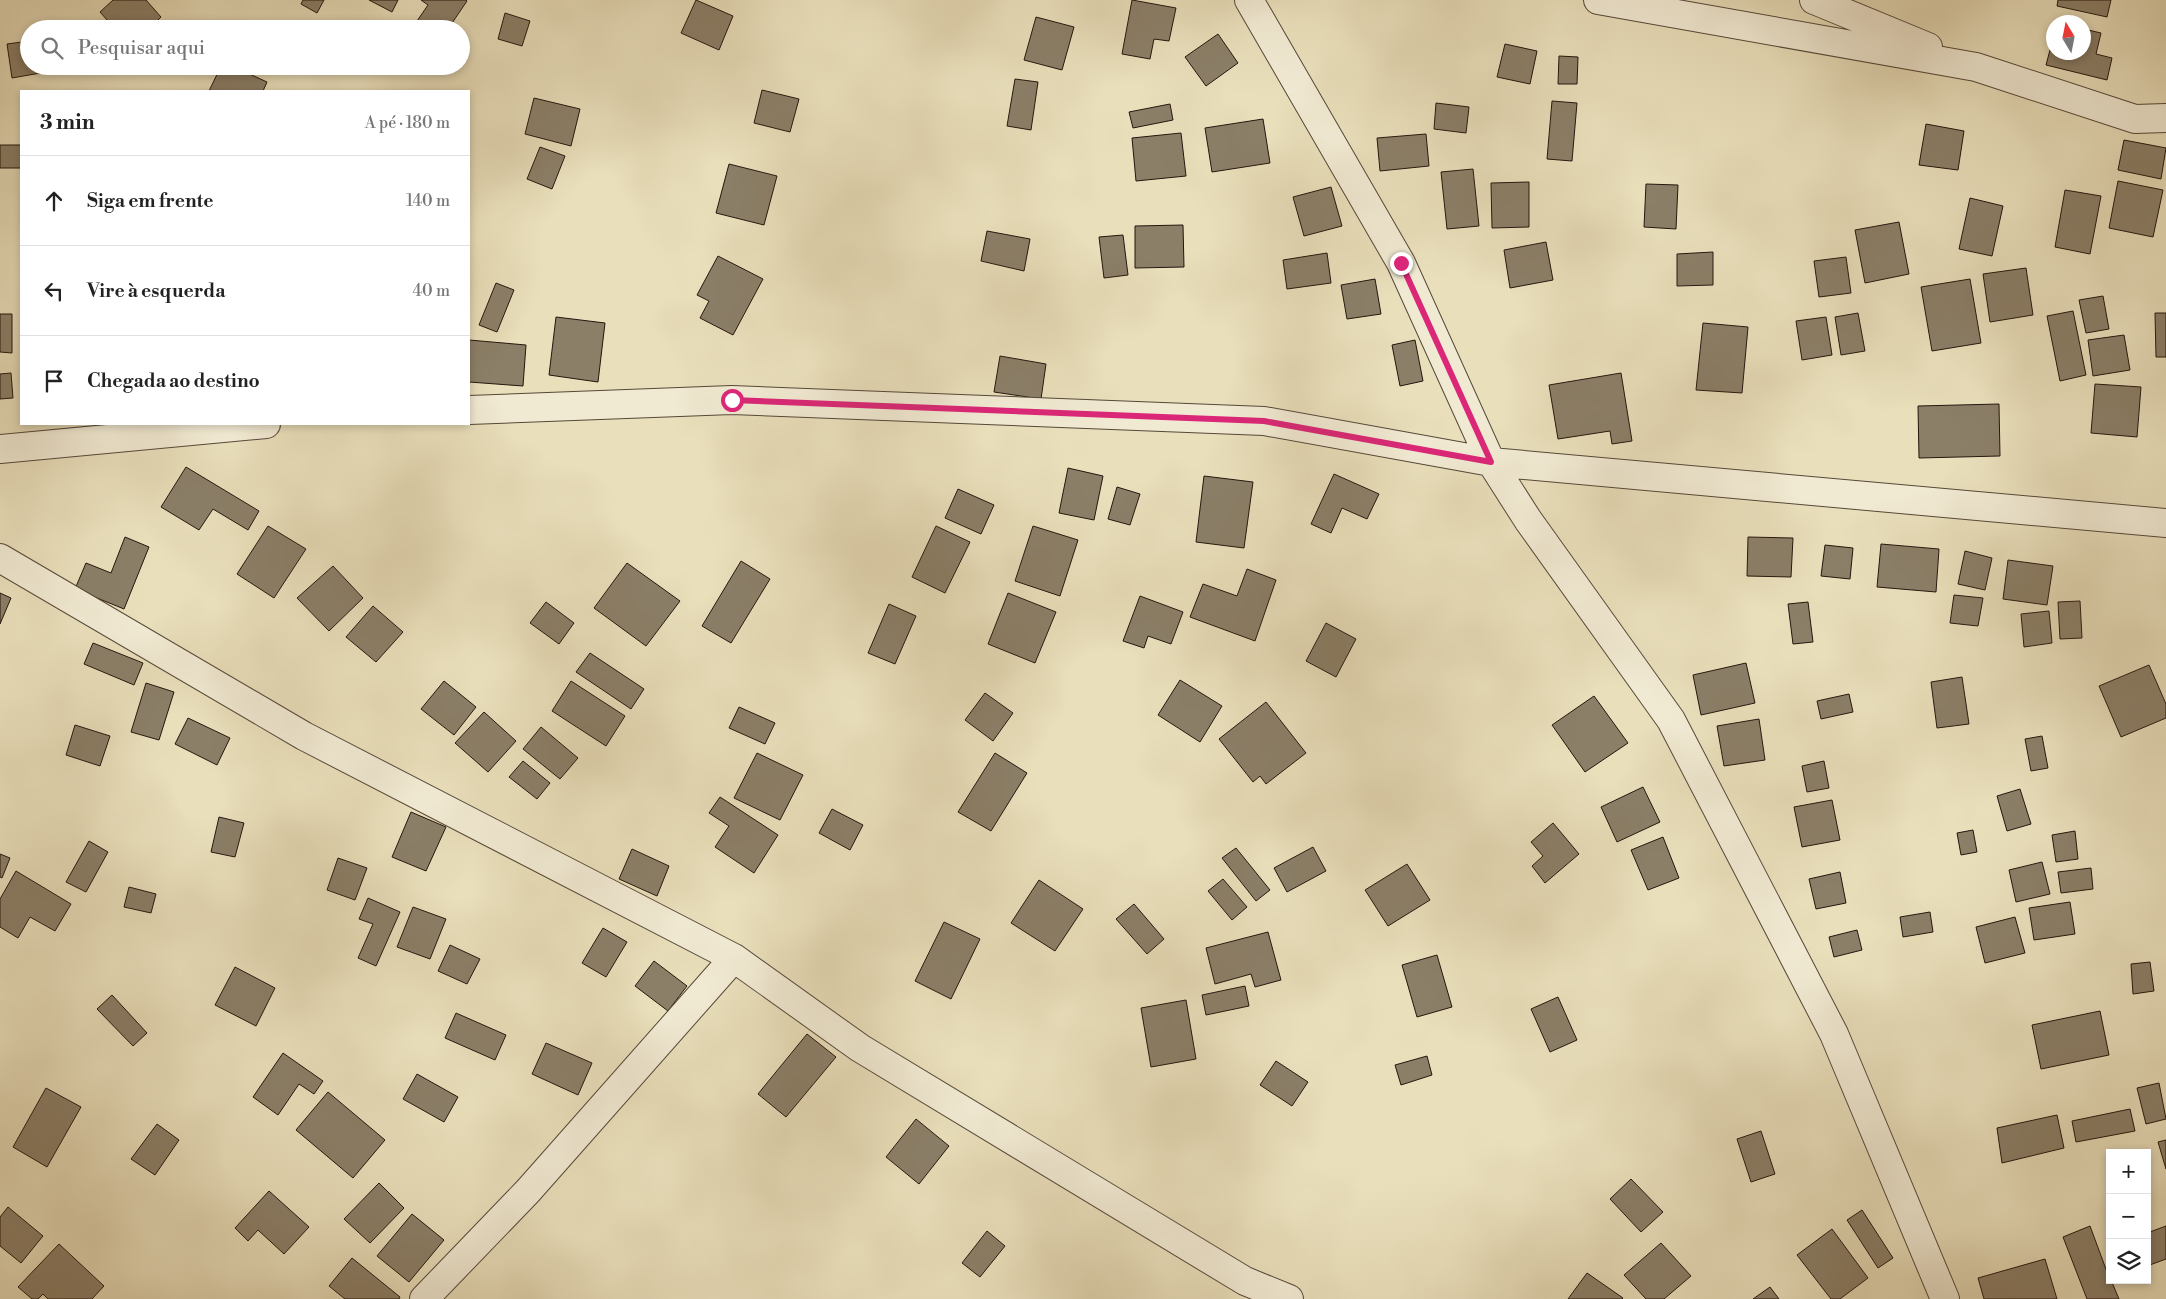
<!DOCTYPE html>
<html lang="pt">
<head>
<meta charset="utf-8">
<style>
  body { margin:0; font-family:"Libre Bodoni",serif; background:#f6f6f6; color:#222 }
  .controls { position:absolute; right:15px; bottom:15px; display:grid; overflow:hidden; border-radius:0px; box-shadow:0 2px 8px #0003 }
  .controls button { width:45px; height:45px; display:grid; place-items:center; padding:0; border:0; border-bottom:1px solid #e0e0e0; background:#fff; color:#222; font:25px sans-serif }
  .compass { position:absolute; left:2046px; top:15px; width:45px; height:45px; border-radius:50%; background:#fff; box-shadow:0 2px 8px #0003; rotate:350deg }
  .stop { position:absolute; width:15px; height:15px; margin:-11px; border:4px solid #db2777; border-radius:50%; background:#fff }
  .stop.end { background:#db2777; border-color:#fff; box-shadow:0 1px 5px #0008 }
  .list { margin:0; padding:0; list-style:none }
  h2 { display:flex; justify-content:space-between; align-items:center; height:65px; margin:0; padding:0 20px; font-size:21px }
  h2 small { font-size:16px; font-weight:400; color:#767676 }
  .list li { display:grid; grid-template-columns:32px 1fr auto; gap:15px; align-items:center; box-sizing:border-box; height:90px; padding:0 20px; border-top:1px solid #e0e0e0 }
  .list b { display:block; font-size:19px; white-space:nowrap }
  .list em { font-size:16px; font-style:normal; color:#767676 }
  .icon { flex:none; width:28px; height:28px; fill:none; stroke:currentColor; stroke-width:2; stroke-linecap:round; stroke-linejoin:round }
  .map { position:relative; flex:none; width:2166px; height:1299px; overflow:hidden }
  .search { position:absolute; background:#fff; box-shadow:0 2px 8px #0003; left:20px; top:20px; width:450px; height:55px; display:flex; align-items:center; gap:12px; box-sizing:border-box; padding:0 18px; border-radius:28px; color:#767676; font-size:19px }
  .panel { position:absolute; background:#fff; box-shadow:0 2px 8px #0003; left:20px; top:90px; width:450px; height:335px; border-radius:0px }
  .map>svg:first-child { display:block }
  .building { fill:#8b7f68; stroke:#25160e }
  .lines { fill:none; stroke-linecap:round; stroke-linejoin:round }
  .minor-casing { stroke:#564839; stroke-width:30 }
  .minor { stroke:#f1ead3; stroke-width:28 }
  .route { stroke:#db2777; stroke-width:6 }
</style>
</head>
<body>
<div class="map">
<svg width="2166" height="1299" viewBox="0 0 2166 1299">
  <rect width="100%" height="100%" fill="#e9dfbb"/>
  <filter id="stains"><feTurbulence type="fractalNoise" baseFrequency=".004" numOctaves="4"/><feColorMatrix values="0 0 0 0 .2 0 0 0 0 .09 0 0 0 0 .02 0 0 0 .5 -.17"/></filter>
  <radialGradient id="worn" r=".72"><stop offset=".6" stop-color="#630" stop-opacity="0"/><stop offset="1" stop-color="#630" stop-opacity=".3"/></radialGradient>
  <path class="building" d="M113,0H146L161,17L149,29H115L100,12Z
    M303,0H324L317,13L301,4Z
    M369,0H398L392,12Z
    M421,0H466L467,1L448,29H429L417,21L428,5Z
    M696,0L733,16L719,50L681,33Z
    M1132,0L1176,8L1169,41L1154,39L1150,59L1122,54Z
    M2058,0H2111L2107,17L2057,6Z
    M505,13L530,21L522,46L498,39Z
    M1036,17L1074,27L1062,70L1024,60Z
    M2084,29L2101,33L2096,54L2112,58L2107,80L2046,65L2054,35V52H2084Z
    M1218,34L1238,63L1206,86L1185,57Z
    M29,41V66H51L52,71L12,78L7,44Z
    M1505,44L1537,51L1530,84L1497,77Z
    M1559,56L1578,57L1577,84H1558Z
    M221,66H232L267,82L263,91H209Z
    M1015,79L1038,82L1031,130L1007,126Z
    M762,90L799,99L790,132L754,123Z
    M534,98L580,109L571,146L525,134Z
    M1552,101L1577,103L1572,161L1547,159Z
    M1436,103L1469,107L1466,133L1434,129Z
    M1170,104L1173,120L1133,128L1129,112Z
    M1263,119L1270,163L1212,172L1205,128Z
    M1926,124L1964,131L1958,170L1919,165Z
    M1181,133L1186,176L1136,181L1132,138Z
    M1426,134L1429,166L1380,171L1377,138Z
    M2124,140L2166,148L2161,179L2118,170Z
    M0,145H21V168H0Z
    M540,147L565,156L552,189L527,179Z
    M729,164L777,176L764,225L716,213Z
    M1473,169L1479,226L1447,229L1441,172Z
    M2118,181L2163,190L2153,237L2109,228Z
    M1529,182V227L1492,228L1491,183Z
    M1646,184L1678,185L1676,229L1644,227Z
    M1331,187L1342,226L1304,236L1293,197Z
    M2065,190L2101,196L2090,254L2055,247Z
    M1970,198L2003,206L1992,256L1959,249Z
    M1899,222L1909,274L1865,283L1855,230Z
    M1183,225L1184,267L1135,268V226Z
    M987,231L1030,239L1024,271L981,261Z
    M1123,235L1128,275L1104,278L1099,237Z
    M1546,242L1553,280L1510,288L1504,250Z
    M1713,252V285L1677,286V254Z
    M1327,253L1331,283L1287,289L1283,260Z
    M718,256L763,279L733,335L700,318L709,301L697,295Z
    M1846,257L1851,293L1819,297L1814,261Z
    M2026,268L2033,315L1990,322L1983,274Z
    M1375,279L1381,314L1347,319L1341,285Z
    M1970,279L1981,343L1932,351L1921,287Z
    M496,283L514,290L497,332L479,325Z
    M2103,296L2109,329L2086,333L2079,300Z
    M2073,311L2086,375L2060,381L2047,316Z
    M1858,313L1865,351L1841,355L1835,317Z
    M2155,313H2166V357H2156Z
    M0,314H12V353L0,352Z
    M556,317L605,323L598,382L549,375Z
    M1826,317L1832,355L1802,360L1796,321Z
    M1703,323L1748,327L1742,393L1696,390Z
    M2124,335L2130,370L2093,376L2088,340Z
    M469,340L526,345L523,386L469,382Z
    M1415,340L1423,381L1400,386L1392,345Z
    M1000,356L1046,364L1041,399L994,392Z
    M11,373L13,398L0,399V374Z
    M1621,373L1632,441L1612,444L1610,431L1558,439L1549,385Z
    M2095,384L2141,387L2137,437L2091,433Z
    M1999,404L2000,456L1919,458L1918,406Z
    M186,467L259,511L248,530L213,509L199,530L161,507Z
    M1068,468L1103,476L1094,520L1059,513Z
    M1334,474L1379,494L1367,519L1342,508L1331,533L1311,524Z
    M1204,476L1253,482L1244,548L1196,542Z
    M1117,487L1140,494L1130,525L1108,519Z
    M958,489L994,505L981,534L945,518Z
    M268,526L306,549L274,598L237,574Z
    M936,526L970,542L945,593L912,577Z
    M1033,526L1078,540L1060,596L1015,581Z
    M125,537L149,547L124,609L75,589L86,563L111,573Z
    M1748,537L1793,538L1791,577L1747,576Z
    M1881,544L1939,549L1936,592L1877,587Z
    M1825,545L1853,548L1850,579L1821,576Z
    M1965,551L1992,558L1985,590L1958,584Z
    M2008,560L2053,566L2047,605L2003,599Z
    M741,561L770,579L731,643L702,626Z
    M627,563L680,601L646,646L594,608Z
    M333,566L363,598L329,631L297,598Z
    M1247,569L1276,580L1255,641L1190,617L1203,584L1237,596Z
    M0,593L11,598L0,624Z
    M1008,593L1056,612L1035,663L988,644Z
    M1954,595L1983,598L1978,626L1950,623Z
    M1140,596L1183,612L1171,644L1148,636L1144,648L1123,641Z
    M2080,601L2082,638L2060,639L2058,602Z
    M546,602L574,623L559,644L530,623Z
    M1808,602L1813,642L1793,644L1788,604Z
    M889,604L916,616L895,664L868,653Z
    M373,606L403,632L376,662L346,637Z
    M2049,611L2052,643L2024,647L2021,614Z
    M1326,623L1356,639L1336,677L1306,661Z
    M93,643L143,663L134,685L84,664Z
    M590,653L644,689L631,709L576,672Z
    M1746,663L1755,703L1701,715L1693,675Z
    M2149,665L2166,704V718L2121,737L2099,686Z
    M1962,677L1969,724L1937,728L1931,682Z
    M1180,680L1222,706L1200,742L1158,715Z
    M444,681L476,707L454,735L421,709Z
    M571,681L625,716L606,746L552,711Z
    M146,683L174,692L159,740L131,732Z
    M985,693L1013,713L993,741L965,720Z
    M1849,694L1853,712L1821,719L1817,701Z
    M1594,696L1628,743L1585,772L1552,725Z
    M1266,702L1306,753L1266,784L1260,776L1253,782L1219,739Z
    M739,707L775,723L765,744L729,728Z
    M484,712L516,741L488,772L455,743Z
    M188,718L230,738L217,765L175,744Z
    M1759,719L1765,760L1724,766L1717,726Z
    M75,725L110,736L100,766L66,755Z
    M541,727L578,758L560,779L523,749Z
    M2042,736L2048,768L2031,771L2025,739Z
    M757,753L803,775L780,820L734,798Z
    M995,753L1027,773L991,831L958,812Z
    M523,761L550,783L537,799L509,777Z
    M1824,761L1829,788L1807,792L1802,766Z
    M1643,787L1660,822L1617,842L1601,807Z
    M2020,789L2031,824L2007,831L1997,796Z
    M720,797L778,835L754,873L715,847L729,826L709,813Z
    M1832,800L1840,840L1802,847L1794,807Z
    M832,809L863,825L850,850L819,833Z
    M411,812L446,827L426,871L392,857Z
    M219,817L244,823L235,857L211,852Z
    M1553,823L1579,854L1545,883L1532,866L1543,856L1531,842Z
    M1973,830L1977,852L1961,855L1957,833Z
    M2075,831L2078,859L2056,862L2052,835Z
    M1663,837L1679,878L1648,890L1631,850Z
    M89,841L108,852L86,892L66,882Z
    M1313,847L1326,871L1287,892L1274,868Z
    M1236,848L1270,890L1256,901L1222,858Z
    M632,849L669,866L657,896L619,879Z
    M0,854L10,858L2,878L0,877Z
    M338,858L367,868L355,900L327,890Z
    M2042,862L2050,894L2016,902L2009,870Z
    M1407,864L1430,900L1388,926L1365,890Z
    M2091,868L2093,889L2061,893L2058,872Z
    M16,871L71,904L55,931L30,917L18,938L0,927V899Z
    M1840,872L1846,903L1816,909L1809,879Z
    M1223,879L1247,907L1232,920L1208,891Z
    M1039,880L1083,909L1055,951L1011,923Z
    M129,887L156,894L151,913L124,907Z
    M368,898L400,912L376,966L358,958L373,924L359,919Z
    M2070,902L2075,934L2034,940L2029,908Z
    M1134,904L1164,939L1147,954L1116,919Z
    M413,907L446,919L430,959L397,947Z
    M1930,912L1933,932L1903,937L1900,917Z
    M2015,917L2025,953L1985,963L1976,927Z
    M944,922L980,939L951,999L915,981Z
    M603,928L627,942L606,977L582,963Z
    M1857,930L1862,950L1834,957L1829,937Z
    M1268,932L1281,980L1255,987L1251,974L1215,984L1206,948Z
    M450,945L480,959L467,984L438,971Z
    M1437,955L1452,1007L1417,1017L1402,965Z
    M654,961L687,986L668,1011L635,986Z
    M2150,962L2154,991L2133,994L2131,964Z
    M235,967L275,988L256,1026L215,1005Z
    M1245,986L1249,1006L1206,1015L1202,995Z
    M112,995L147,1033L133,1046L97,1009Z
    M1558,997L1577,1040L1550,1052L1531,1009Z
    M1186,1000L1196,1059L1151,1067L1141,1008Z
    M2100,1011L2109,1055L2041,1069L2032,1025Z
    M456,1013L506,1035L495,1060L445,1038Z
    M807,1034L836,1057L786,1117L758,1094Z
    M546,1043L592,1063L578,1095L532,1074Z
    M283,1053L323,1081L314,1094L299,1084L278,1115L253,1097Z
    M1427,1056L1432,1075L1401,1085L1395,1065Z
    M1276,1061L1308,1082L1292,1106L1260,1085Z
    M417,1074L458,1097L444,1122L403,1099Z
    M2159,1083L2166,1119L2146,1124L2137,1088Z
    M46,1088L81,1107L47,1167L13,1147Z
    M328,1092L385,1140L353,1178L296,1130Z
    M2130,1109L2135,1131L2076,1142L2072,1121Z
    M2057,1115L2064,1148L2002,1163L1997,1128Z
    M916,1119L949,1146L919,1184L886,1157Z
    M157,1124L179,1140L155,1175L131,1159Z
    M1761,1131L1775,1174L1751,1182L1737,1139Z
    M2166,1140V1169L2158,1142Z
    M1631,1179L1663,1212L1641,1232L1610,1199Z
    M379,1183L404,1208L370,1243L344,1219Z
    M269,1191L309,1227L284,1254L258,1230L248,1241L235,1228Z
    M8,1207L43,1236L21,1263L0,1246V1217Z
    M1862,1210L1893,1258L1878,1268L1847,1220Z
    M412,1214L444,1240L409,1282L377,1256Z
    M2090,1226L2110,1280H2111L2119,1299H2087L2063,1237Z
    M2166,1226V1259L2147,1266V1233Z
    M1832,1229L1868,1278L1840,1299H1831L1797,1255Z
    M987,1231L1005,1246L980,1277L962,1263Z
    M1661,1243L1691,1276L1664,1299H1646L1624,1275Z
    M59,1244L104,1286L92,1299H48L43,1294L38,1299H32L18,1287Z
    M352,1258L400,1297L399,1299H345L329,1286Z
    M2045,1259L2057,1299H1984L1978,1278Z
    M1587,1273L1623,1298L1622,1299H1568Z
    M1770,1287L1779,1299H1753Z"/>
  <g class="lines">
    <g class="minor-casing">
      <path id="minor" d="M1249,0L1401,263L1491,462L1528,520L1671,720L1834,1034L1945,1299
        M1598,0L1976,67L2135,119L2166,118
        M1814,0L1928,47
        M469,410L732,400L1264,421L1491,462L2166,523
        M0,449L266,424
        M0,558L304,736L734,958L860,1048L1245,1281L1289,1299
        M424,1299L528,1191L734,958"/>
    </g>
    <use href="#minor" class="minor"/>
  </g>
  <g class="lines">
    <path class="route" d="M732,400L1264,421L1491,462L1401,263"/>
  </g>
  <rect width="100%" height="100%" filter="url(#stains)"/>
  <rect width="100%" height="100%" fill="url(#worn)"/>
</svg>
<div class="controls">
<button>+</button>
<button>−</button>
<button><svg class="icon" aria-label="layers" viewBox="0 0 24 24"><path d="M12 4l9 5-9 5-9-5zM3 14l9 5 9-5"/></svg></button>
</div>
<svg class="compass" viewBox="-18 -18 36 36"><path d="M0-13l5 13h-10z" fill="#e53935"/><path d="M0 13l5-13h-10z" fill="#767676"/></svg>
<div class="stop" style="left:732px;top:400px"></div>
<div class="stop end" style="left:1401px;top:263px"></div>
<div class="search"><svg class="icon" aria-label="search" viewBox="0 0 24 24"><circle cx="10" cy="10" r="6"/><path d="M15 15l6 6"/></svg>Pesquisar aqui</div>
<section class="panel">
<h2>3 min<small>A pé · 180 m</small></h2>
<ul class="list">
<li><svg class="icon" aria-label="ahead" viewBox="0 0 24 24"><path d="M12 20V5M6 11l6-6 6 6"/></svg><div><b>Siga em frente</b></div><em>140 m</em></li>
<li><svg class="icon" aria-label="left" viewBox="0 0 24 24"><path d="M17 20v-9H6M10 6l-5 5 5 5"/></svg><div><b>Vire à esquerda</b></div><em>40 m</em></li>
<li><svg class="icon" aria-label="arrive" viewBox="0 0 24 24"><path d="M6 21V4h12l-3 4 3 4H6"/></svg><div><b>Chegada ao destino</b></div></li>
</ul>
</section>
</div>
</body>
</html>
